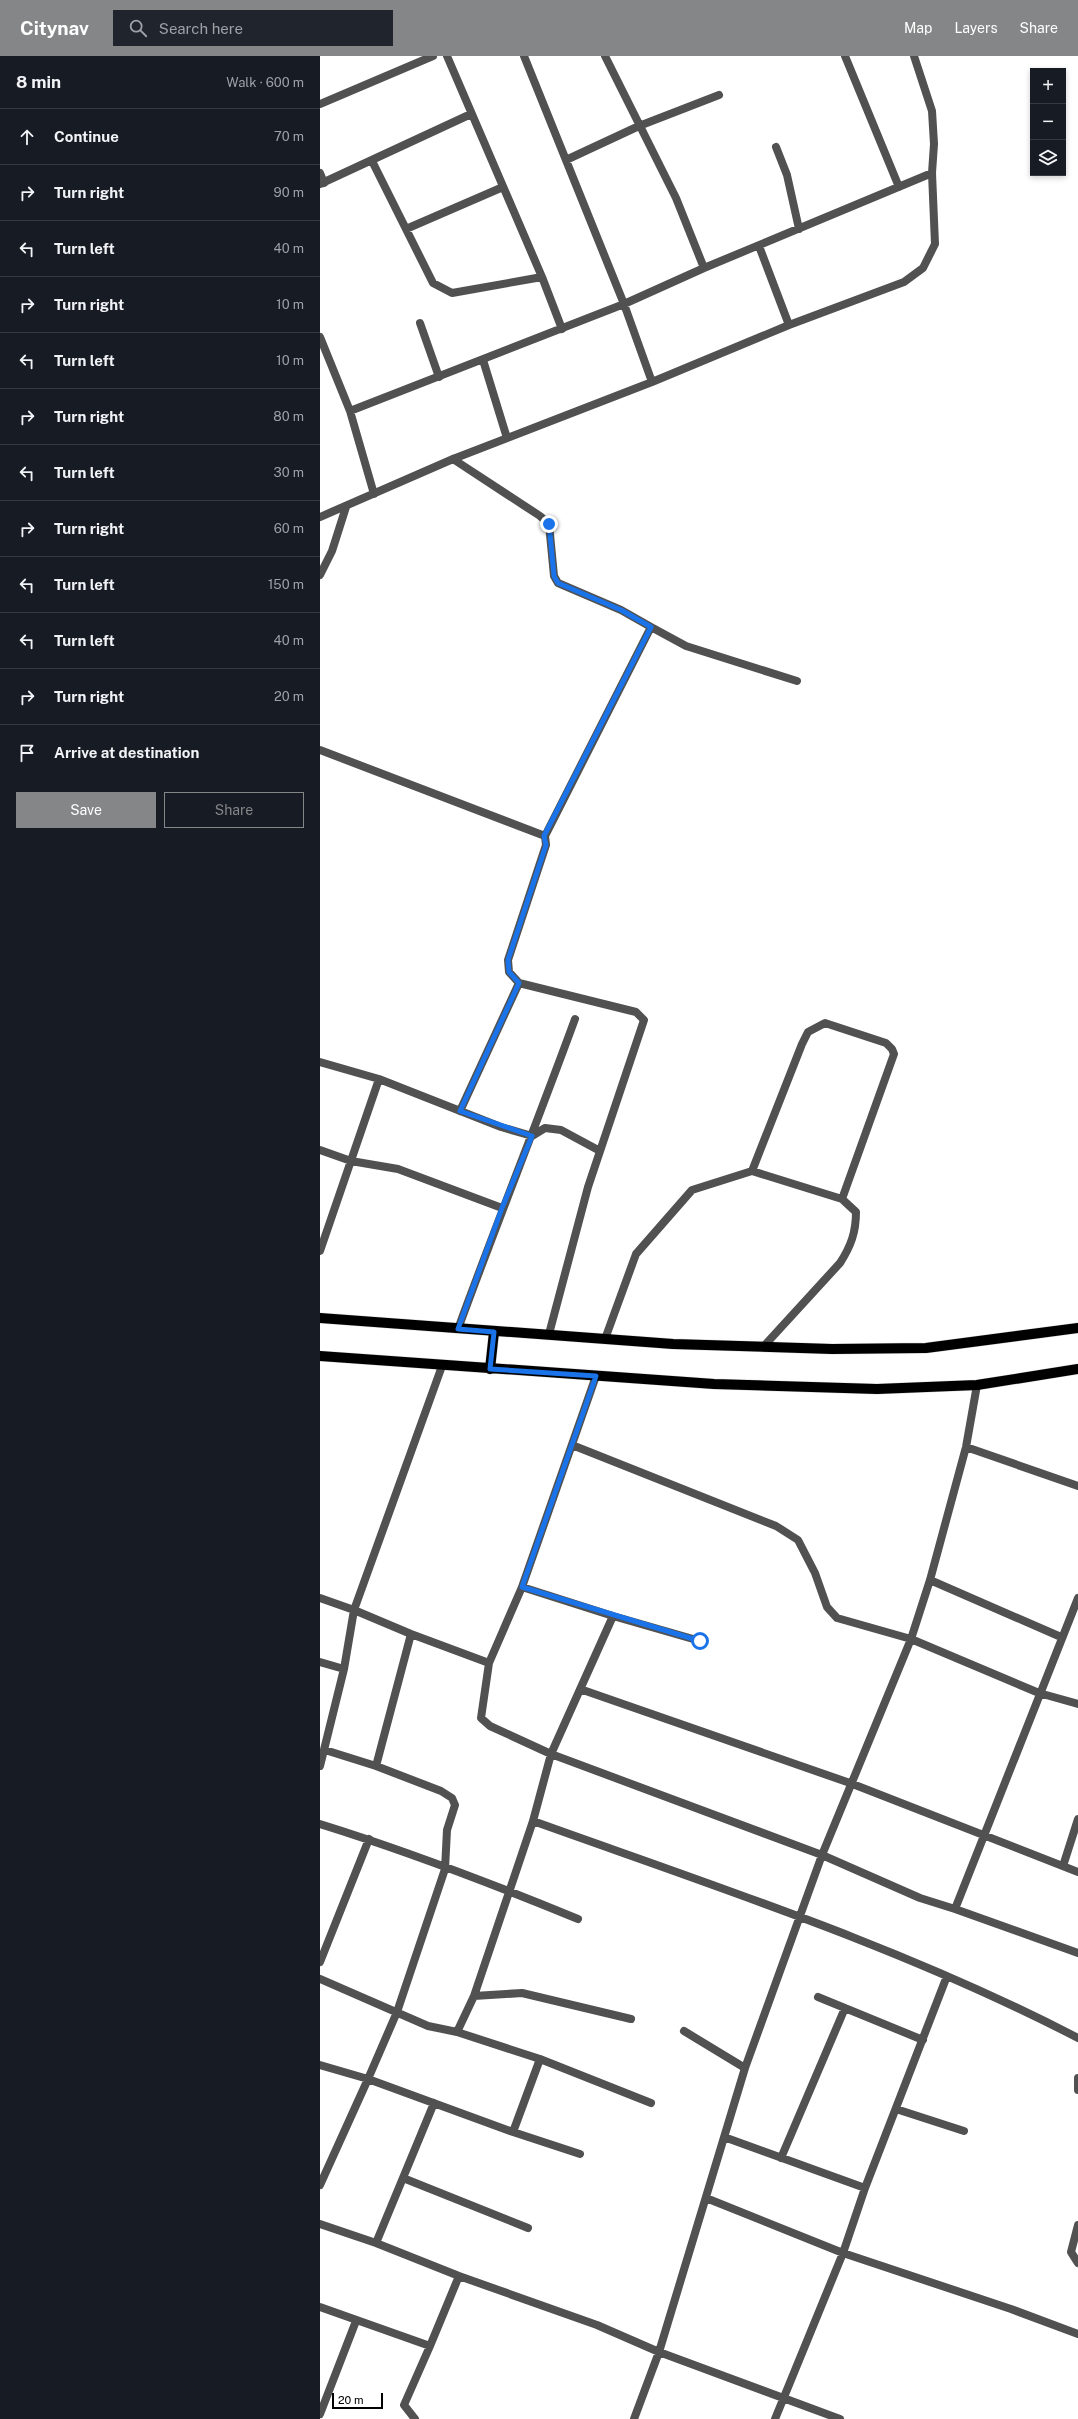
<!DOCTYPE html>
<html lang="en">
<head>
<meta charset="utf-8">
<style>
  body { margin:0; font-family:"Public Sans",sans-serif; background:#20242c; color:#f1f3f6 }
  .controls { position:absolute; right:12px; top:12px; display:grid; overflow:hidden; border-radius:0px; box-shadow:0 2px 6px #0003 }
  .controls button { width:36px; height:36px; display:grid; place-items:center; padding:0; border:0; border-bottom:1px solid #363941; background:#171b24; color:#f1f3f6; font:20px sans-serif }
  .scale { position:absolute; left:12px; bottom:10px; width:51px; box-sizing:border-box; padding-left:4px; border:2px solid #000; border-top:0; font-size:11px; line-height:14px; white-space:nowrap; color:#000; -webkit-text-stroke:3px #fff; paint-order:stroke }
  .stop { position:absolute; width:12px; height:12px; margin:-9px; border:3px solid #1a73e8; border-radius:50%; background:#fff }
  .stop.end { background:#1a73e8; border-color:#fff; box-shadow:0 1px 4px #0008 }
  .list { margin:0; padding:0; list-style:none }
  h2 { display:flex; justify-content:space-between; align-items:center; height:52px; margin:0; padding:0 16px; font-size:17px }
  h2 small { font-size:13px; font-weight:400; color:#9ea1a6 }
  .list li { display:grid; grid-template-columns:26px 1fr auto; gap:12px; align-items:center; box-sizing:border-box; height:56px; padding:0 16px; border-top:1px solid #363941 }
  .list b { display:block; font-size:15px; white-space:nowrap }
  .list em { font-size:13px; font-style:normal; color:#9ea1a6 }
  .actions { display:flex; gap:8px; padding:12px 16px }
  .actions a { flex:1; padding:9px 0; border:1px solid #858687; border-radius:0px; text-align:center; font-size:14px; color:#858687 }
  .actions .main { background:#858687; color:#fff }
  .icon { flex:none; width:22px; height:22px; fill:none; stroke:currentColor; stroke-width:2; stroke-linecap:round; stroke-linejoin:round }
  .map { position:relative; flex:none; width:758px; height:2363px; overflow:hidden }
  header { display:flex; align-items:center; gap:24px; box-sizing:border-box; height:56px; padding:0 20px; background:#858687; color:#fff }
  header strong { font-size:19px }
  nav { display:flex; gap:22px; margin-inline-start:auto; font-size:14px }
  .search { width:280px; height:36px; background:#20242c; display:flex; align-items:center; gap:10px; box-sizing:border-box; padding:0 14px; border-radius:0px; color:#9ea1a6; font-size:15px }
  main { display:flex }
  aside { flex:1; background:#171b24 }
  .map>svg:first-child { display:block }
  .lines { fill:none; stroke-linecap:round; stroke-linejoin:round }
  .primary-casing { stroke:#dbdbdb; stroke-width:11 }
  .service { stroke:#515151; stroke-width:8 }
  .minor { stroke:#515151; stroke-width:8 }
  .primary { stroke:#000; stroke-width:10 }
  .route { stroke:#1a73e8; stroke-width:5 }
</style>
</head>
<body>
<header>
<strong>Citynav</strong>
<div class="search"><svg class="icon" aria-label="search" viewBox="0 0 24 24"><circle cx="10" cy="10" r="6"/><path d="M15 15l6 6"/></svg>Search here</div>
<nav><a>Map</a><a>Layers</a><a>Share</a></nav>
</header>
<main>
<aside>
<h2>8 min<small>Walk · 600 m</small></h2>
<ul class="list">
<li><svg class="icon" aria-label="ahead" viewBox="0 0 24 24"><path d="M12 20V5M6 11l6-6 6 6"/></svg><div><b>Continue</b></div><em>70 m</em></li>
<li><svg class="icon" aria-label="right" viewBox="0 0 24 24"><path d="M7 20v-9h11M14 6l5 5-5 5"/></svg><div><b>Turn right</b></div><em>90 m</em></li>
<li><svg class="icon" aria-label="left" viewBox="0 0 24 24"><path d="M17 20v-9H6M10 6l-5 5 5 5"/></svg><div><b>Turn left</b></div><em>40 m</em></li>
<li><svg class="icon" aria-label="right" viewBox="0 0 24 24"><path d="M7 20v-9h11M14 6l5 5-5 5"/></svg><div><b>Turn right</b></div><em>10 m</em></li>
<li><svg class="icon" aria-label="left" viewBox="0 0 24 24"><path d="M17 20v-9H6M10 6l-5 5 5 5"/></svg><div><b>Turn left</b></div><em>10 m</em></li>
<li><svg class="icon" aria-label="right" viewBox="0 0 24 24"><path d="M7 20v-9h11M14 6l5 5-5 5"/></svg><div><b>Turn right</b></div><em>80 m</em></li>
<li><svg class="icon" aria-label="left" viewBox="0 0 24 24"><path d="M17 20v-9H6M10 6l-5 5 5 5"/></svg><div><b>Turn left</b></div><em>30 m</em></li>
<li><svg class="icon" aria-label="right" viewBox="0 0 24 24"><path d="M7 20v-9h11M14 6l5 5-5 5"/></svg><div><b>Turn right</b></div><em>60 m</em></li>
<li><svg class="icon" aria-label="left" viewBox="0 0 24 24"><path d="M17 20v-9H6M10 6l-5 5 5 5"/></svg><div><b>Turn left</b></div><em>150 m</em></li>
<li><svg class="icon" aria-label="left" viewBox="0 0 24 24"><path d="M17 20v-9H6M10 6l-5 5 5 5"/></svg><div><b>Turn left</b></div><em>40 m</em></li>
<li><svg class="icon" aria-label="right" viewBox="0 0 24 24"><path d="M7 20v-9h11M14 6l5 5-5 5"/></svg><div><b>Turn right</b></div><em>20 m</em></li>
<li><svg class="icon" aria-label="arrive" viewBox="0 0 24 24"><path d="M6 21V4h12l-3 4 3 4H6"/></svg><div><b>Arrive at destination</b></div></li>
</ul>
<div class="actions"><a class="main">Save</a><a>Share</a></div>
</aside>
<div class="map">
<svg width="758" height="2363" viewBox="0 0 758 2363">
  <rect width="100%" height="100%" fill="#fff"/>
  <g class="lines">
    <g class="primary-casing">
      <path id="primary" d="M0,1262L353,1288L512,1293L606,1292L758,1272
        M0,1300L394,1328L557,1333L657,1329L758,1313
        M170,1313L174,1276"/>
    </g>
    <path class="service" d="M100,267L119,321"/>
    <path class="minor" d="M127,0L222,221L242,273
      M204,0L304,248L332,326
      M285,0L356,142L384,212
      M525,0L579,131
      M0,48L113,0
      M456,91L467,119L479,173
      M246,104L319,70L399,39
      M52,105L113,227L132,237L222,221
      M0,117L4,127
      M0,128L151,58
      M86,173L183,131
      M439,190L469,269
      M0,281L30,355L54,438
      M163,304L187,382
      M30,355L304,248L384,212L612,117
      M133,403L220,460L229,468L234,520L238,527L301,554L331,571L225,780
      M0,461L133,403L332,326L469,269L584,226L603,212L615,188L612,117L614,88L612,55L594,0
      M0,519L12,495L26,451
      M331,571L366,590L477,625
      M0,694L225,780L226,789L188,904L189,916L199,927L316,956L324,964L268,1131L229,1278
      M0,1006L59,1023L181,1071L212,1080L225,1072L241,1074L280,1095
      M140,1055L199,927
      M0,1094L31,1105L78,1113L182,1152
      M432,1115L482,988L488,976L505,967L566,987L572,993L574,998L522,1143
      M0,1195L59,1023
      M138,1273C176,1169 217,1067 255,963
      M285,1283L316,1198L372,1134L432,1115L522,1143L536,1156C536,1176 531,1190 520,1207L443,1291
      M252,1389L456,1470L478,1484L495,1517L507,1551L517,1562L591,1583L719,1637L758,1648
      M646,1391L758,1430
      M610,1524L741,1581
      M0,1542L34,1554L24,1613L0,1710
      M293,1560L380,1585
      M91,1578L169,1607L202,1531L276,1320
      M0,1606L24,1613
      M169,1607L161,1662L170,1670L231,1698L502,1799L600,1842L635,1853L758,1897
      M260,1633L530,1727L758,1816
      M56,1710L91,1578L34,1554L122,1310
      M213,1765C397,1831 585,1892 758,1982
      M0,1768C87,1795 173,1828 258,1863
      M743,1810L758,1763
      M635,1853L758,1542
      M0,1906L49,1783
      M0,1923L108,1970L137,1976L154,1940L202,1937L311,1963
      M154,1940L213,1765L231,1698L293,1560L202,1531
      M498,1941L603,1984
      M364,1975L425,2012
      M137,1976L220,2003L193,2076
      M220,2003L331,2047
      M0,2009L48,2023L77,1956L125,1813L127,1774L135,1749L132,1742L121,1735L56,1710L5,1694
      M758,2022V2034
      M576,2053L644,2075
      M404,2081L545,2132
      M461,2102L525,1952
      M83,2122L208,2172
      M0,2129L48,2023L193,2076L260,2098
      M386,2142L523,2197L691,2253L758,2278
      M0,2168L56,2187L139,2220L110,2290L0,2251
      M758,2169L751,2196L758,2207
      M56,2187L114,2047
      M139,2220L277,2269L339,2296L520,2363
      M0,2358L36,2265
      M95,2363L84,2349L110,2290
      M314,2363L339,2296L425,2012L502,1799L591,1583L610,1524L646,1391L657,1329
      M455,2363L523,2197L545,2132L627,1920"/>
    <use href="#primary" class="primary"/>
  </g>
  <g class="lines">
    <path class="route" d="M229,468L234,520L238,527L301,554L331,571L224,780L226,789L188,904L189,916L199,927L140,1055L212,1080L182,1152L138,1273L174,1276L170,1313L276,1320L202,1531L380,1585"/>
  </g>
</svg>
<div class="controls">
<button>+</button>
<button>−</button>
<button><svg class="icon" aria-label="layers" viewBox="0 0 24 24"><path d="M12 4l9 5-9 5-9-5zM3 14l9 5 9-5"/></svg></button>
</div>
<div class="scale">20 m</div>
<div class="stop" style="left:380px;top:1585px"></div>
<div class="stop end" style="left:229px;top:468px"></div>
</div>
</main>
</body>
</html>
